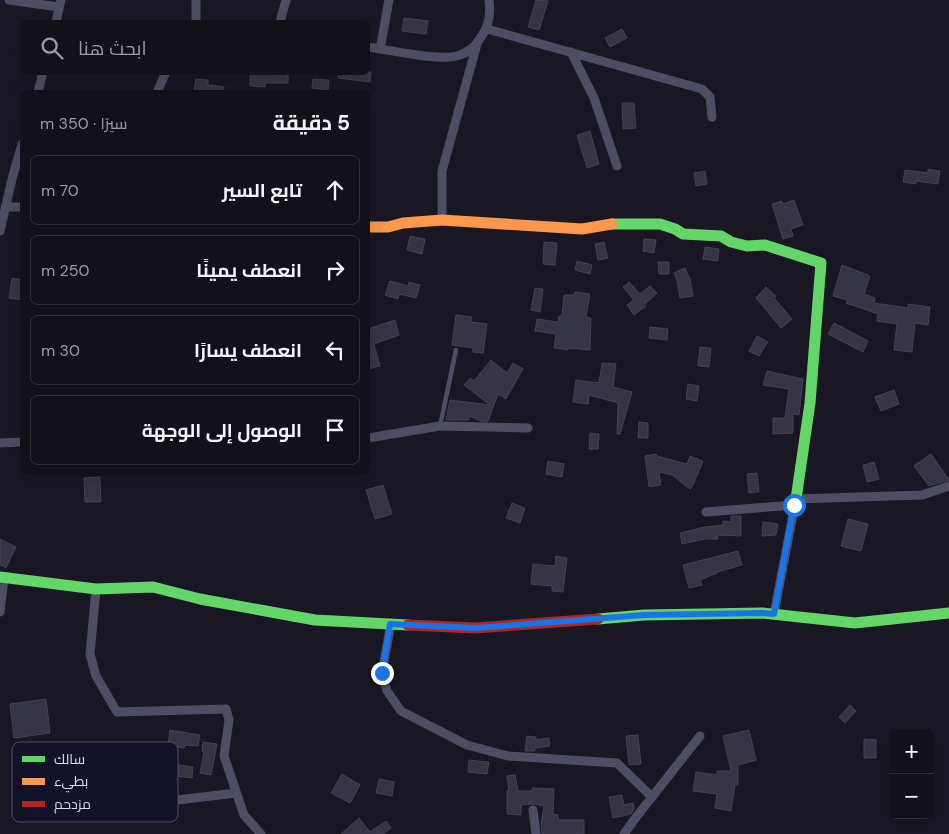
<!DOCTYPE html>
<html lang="ar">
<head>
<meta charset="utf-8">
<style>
  body { margin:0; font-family:"DM Sans",Cairo,sans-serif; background:#1b1a23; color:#f1f3f6; direction:rtl }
  .controls { position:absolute; right:15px; bottom:15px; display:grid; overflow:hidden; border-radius:8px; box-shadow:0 5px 20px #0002 }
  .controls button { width:45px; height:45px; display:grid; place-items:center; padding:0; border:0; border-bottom:1px solid #313139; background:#12111a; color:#f1f3f6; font:25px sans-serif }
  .stop { position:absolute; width:15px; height:15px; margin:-11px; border:4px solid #1a73e8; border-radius:50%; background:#fff }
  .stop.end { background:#1a73e8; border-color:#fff; box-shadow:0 1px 5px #0008 }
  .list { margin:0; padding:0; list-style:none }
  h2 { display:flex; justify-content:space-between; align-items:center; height:65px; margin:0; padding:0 20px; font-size:21px }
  h2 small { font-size:16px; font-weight:400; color:#9c9da2 }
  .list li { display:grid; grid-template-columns:32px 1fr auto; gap:15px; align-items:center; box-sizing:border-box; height:70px; margin:0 10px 10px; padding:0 10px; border:1px solid #313139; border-radius:8px }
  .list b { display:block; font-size:19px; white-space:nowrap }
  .list em { font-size:16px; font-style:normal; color:#9c9da2 }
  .icon { flex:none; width:28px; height:28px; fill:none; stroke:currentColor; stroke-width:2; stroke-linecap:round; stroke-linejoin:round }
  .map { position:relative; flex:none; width:949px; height:834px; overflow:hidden; direction:ltr }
  .search { position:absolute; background:#12111a; box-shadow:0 5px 20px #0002; left:20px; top:20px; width:350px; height:55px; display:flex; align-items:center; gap:12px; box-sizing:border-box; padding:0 18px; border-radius:8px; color:#9c9da2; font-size:19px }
  .panel { position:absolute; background:#12111a; box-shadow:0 5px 20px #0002; left:20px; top:90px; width:350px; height:385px; border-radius:8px; direction:rtl }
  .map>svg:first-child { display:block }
  .building { fill:#363544; stroke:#444256 }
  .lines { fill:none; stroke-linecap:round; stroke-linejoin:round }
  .lane { stroke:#4d4e63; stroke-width:4.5 }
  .street { stroke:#4d4e63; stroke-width:9 }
  .fast { stroke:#63d668; stroke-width:11 }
  .slow { stroke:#ff974d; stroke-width:11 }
  .jam { stroke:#b3261e; stroke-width:11 }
  .route { stroke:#1a73e8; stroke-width:6 }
  .key { fill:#131228; stroke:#4f4e68; stroke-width:1 }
  .key-label { font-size:14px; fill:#dbdbfd }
</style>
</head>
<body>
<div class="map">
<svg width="949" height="834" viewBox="0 0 949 834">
  <rect width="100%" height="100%" fill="#181723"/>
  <path class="building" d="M536,0L548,1L539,30L528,27Z
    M404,18L428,21L426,34L402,31Z
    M622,29L627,38L610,47L605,38Z
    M276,72H288V83H265V87L250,86V73L276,75Z
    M338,72H371L370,82L338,78Z
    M196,79L208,80V85L224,87L223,92H194Z
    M313,79L329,80L328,90L312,88Z
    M622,103H634L636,128L623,129Z
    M590,131L599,164L587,168L577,135Z
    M928,169L940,171L938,184L916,181V184L903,182L905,170L928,173Z
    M705,171L707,184L696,186L694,173Z
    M794,200L803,225L791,229L793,236L783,239L772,204L782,201L783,204Z
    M410,236L425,239L422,254L407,250Z
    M644,239L656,240L654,253L643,251Z
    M544,242L557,243L555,265L543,264Z
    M604,242L608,258L598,260L595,244Z
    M705,247L719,249L718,261L703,259Z
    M577,261L592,265L590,274L575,270Z
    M658,262H669V274H659Z
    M842,265L870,276L864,294L875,298L874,303L908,308V304L930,307L928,325L915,323L912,352L894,350L897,324L877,321L878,314L846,303L847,300L833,296Z
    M685,268L690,279L693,296L680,298L677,280L674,273Z
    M12,278L22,280V300L9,298Z
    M390,281L408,286L409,282L420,285L416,298L399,294L398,299L385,295Z
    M629,282L640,294L650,286L657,293L644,305L646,306L634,315L627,305L634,300L623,287Z
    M766,287L776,296L774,298L792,319L781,328L756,298Z
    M535,288L543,289L540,312L531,310Z
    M575,292L590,294L586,317L591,318L590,350L568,348V350L554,348L556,334L535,331L537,319L558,322L559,316H562L564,295H574Z
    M456,315L472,317L471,322L487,324L483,353L473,352V348L452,345Z
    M395,320L399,335L374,344L380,366L368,369V329Z
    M834,323L868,341L863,352L828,334Z
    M650,327L668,329L667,340L649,338Z
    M757,336L768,342L759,356L749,351Z
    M700,347L711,348L709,367L698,366Z
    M491,360L507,373L513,363L523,369L506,399L498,394L488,421H481L469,416V420H446L450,400L490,405L464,385L470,378L474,381Z
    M602,363L616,364L613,387L632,392L620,434H617L618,403L589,395L588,404L573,402L576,380L599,383Z
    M767,371L803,379L799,415L793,414V433L773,434V418H785L789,389L763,385Z
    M688,384L699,386L697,401L686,399Z
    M894,390L899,404L881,411L875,397Z
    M639,422L648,423V438H638Z
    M590,433L599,434L598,449H589Z
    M656,454L657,456L687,464L690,456L703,461L693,485L690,489L672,475L659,472L661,485L649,487L645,456Z
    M931,454L949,480L929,486L914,466Z
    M548,461L564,464L562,477L546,474Z
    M874,462L879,479L867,482L863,465Z
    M757,473L759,492L749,493L747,474Z
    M100,477L101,502H85L84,478Z
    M383,485L392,514L375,519L366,490Z
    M512,503L525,508L520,523L506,518Z
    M731,516H741V536L718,535V539H705L682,544L680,533L705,527L723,525V521L731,522Z
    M848,519L868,524L861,551L841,546Z
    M763,522L778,524L776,535L762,536Z
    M0,539L16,547L6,568L0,565Z
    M738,551L742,565L717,572V573L700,580L702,585L689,588L683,565Z
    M556,556L567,558L563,592L552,591V586L531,584L533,564L555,566Z
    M46,699L50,733L14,738L10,704Z
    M850,705L856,711L845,723L839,717Z
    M170,730L200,735L198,746L185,745L184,748L168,746Z
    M749,730L756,760L738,765V785H735L731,811L715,808L717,794L693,791L696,772L717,775V771H731L723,736Z
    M638,735L641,764L629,765L626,736Z
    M527,736L536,737V740L549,738L550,746L535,748V751H525Z
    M864,739L876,740V758H864Z
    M203,742L217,744L211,775L200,773L204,752L202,751Z
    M156,749L174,752L173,764L193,767L192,778L175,776L172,794L161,796L165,765L154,763Z
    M469,760L489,762L487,774L468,772Z
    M342,774L360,785L350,803L331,793Z
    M515,775L518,791H532V788L554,789L553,814L558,815V820H584V834H542L541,824L544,806L533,804L521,805V815L507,814V791H509L507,776Z
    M379,779L394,782L392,796L376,793Z
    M622,795L624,805L633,803L634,809L631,814L613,818L609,797Z
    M359,818L370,832L386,821L391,828L383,834H341Z"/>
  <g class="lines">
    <path class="lane" d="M440,426L456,350"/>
    <path class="street" d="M9,0L59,7
      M56,22L61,0
      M196,22V0
      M280,22L286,0
      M487,29L702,89L710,97L712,117
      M368,47C389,50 438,61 457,56C468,53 476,46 481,37C489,26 491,14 489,0
      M380,49L389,0
      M571,52L594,98L617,166
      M38,92L43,72
      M157,92L166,72
      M6,207H22
      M442,220V171L477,44
      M0,231L12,179L22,144
      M368,438L440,426L528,428
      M0,443L22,442
      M706,512L794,505
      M96,589L90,654L96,676L117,712L226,709L229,720L224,756L244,815L261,834
      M0,612L4,578
      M774,614L796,499L922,495L949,486
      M391,623L382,673L387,691L401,711L467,745L508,756L617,763L652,797
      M124,800L152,803L236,793
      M533,810L536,834
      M624,834L637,816L700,736"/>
    <path class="fast" d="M612,224H660L675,229L683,234L721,236L731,242L747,246L765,245L821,263L810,403L796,499
      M0,577L96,589L153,587L200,599L315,620L408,625
      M598,619L644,615L762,613L855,623L949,613"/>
    <path class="slow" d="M368,227H388L403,223L442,220L582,229L612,224"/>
    <path class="jam" d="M408,625L475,628L598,619"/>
  </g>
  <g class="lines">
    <path class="route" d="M382,673L390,624L475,628L644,615L762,613L774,614L794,505"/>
  </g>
  <rect x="12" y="742" width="166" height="80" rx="8" class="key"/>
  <rect x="22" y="756" width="23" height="6" fill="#63d668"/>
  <rect x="22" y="778" width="23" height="7" fill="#ff974d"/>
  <rect x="22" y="801" width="23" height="6" fill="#b3261e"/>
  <g class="key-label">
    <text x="54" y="764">سالك</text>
    <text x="54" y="786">بطيء</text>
    <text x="54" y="809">مزدحم</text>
  </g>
</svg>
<div class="controls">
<button>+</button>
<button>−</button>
</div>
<div class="stop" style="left:794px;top:505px"></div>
<div class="stop end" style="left:382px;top:673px"></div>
<div class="search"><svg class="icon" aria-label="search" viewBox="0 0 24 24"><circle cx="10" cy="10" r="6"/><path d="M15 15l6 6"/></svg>ابحث هنا</div>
<section class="panel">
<h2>5 دقيقة<small>سيرًا · 350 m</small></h2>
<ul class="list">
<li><svg class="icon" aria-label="ahead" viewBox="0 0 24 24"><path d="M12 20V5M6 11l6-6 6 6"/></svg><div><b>تابع السير</b></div><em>70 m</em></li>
<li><svg class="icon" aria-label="right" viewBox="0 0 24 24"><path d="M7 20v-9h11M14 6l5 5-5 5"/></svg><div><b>انعطف يمينًا</b></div><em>250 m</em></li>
<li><svg class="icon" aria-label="left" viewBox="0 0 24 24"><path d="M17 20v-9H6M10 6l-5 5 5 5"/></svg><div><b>انعطف يسارًا</b></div><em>30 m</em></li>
<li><svg class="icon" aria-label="arrive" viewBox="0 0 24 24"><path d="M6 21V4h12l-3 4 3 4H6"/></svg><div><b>الوصول إلى الوجهة</b></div></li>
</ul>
</section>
</div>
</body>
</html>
